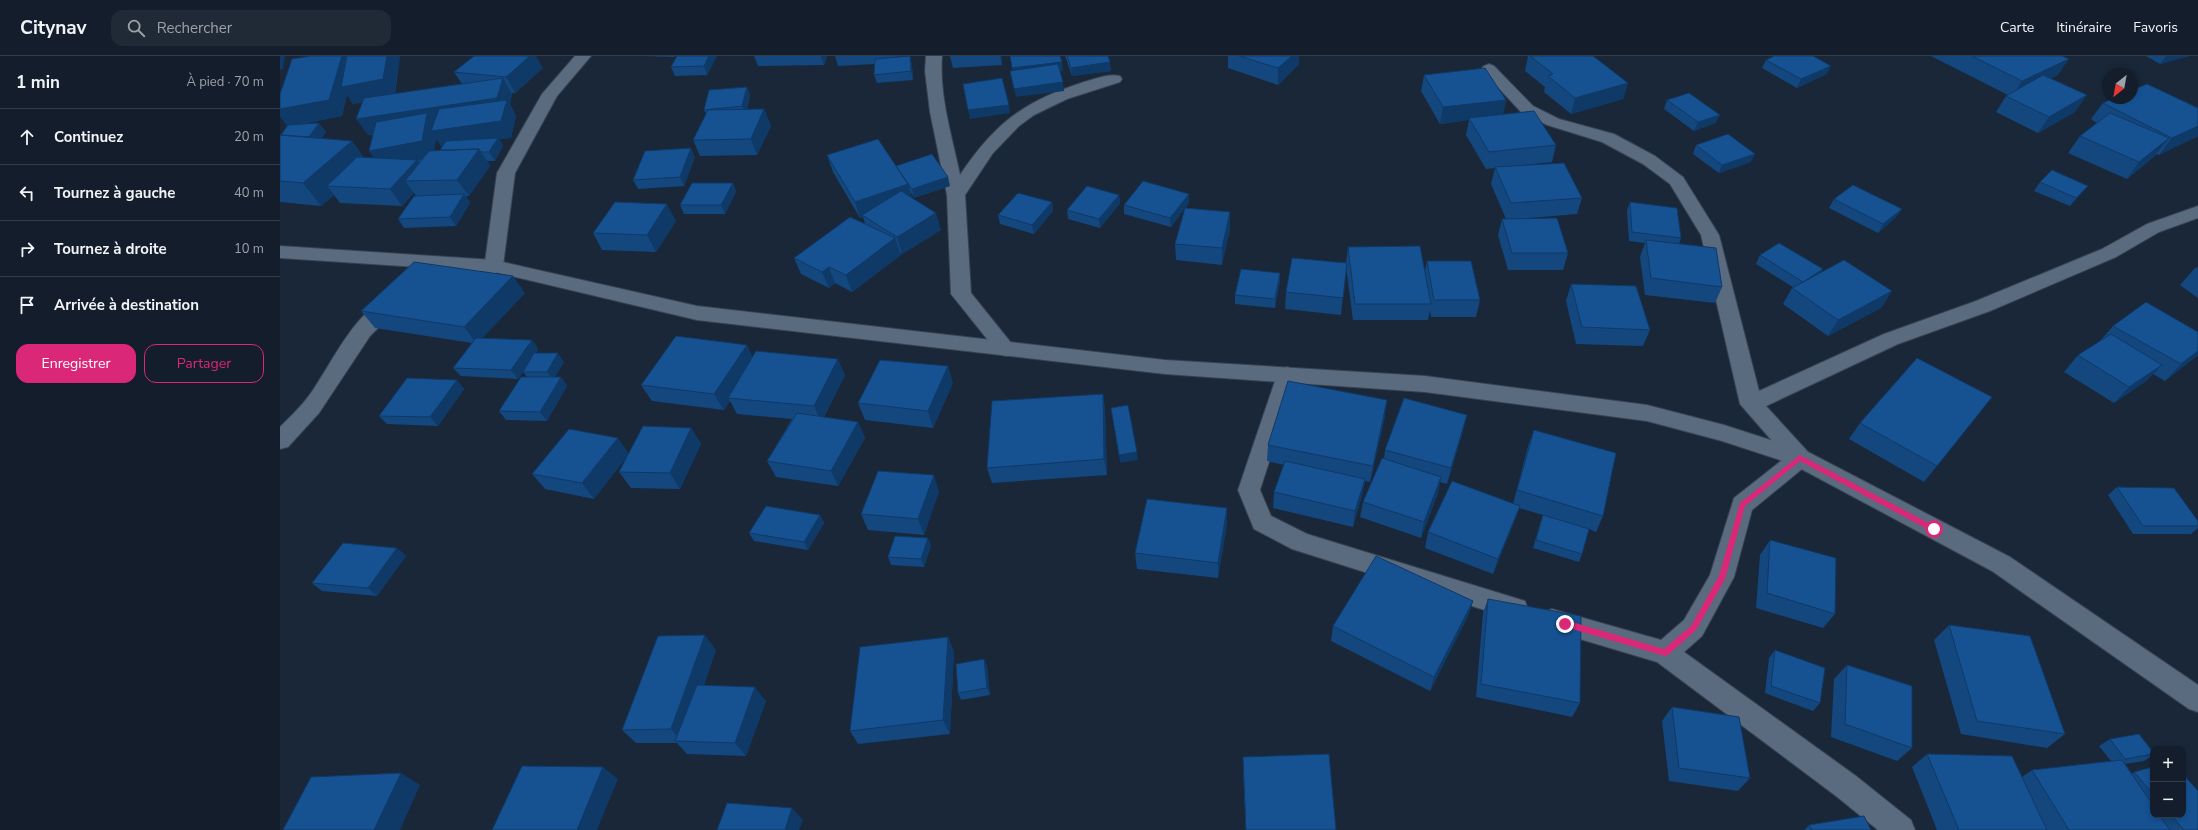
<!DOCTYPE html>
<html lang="fr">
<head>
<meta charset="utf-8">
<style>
  body { margin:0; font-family:"Nunito Sans",sans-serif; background:#202a37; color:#f1f3f6 }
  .controls { position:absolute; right:12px; bottom:12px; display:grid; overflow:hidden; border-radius:8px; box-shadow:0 2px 6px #0003 }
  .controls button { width:36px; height:36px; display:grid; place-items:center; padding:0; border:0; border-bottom:1px solid #323b47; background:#131d2b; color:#f1f3f6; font:20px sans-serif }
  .compass { position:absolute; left:1822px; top:12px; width:36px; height:36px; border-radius:50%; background:#131d2b; box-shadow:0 2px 6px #0003; rotate:211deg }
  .stop { position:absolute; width:12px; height:12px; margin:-9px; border:3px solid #db2777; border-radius:50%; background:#fff }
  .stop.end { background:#db2777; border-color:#fff; box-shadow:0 1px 4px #0008 }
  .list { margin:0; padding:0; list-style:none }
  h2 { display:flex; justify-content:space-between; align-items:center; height:52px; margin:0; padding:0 16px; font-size:17px }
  h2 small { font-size:13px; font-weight:400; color:#9da2a9 }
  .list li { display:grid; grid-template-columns:26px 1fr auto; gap:12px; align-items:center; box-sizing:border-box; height:56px; padding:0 16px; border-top:1px solid #323b47 }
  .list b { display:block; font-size:15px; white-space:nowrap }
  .list em { font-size:13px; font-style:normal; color:#9da2a9 }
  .actions { display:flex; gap:8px; padding:12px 16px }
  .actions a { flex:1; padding:9px 0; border:1px solid #db2777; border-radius:12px; text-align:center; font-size:14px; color:#db2777 }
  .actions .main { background:#db2777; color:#fff }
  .icon { flex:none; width:22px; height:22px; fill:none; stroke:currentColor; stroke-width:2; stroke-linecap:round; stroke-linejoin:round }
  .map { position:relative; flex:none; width:1918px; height:774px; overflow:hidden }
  header { display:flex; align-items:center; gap:24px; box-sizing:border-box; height:56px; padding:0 20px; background:#131d2b; border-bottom:1px solid #323b47 }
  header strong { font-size:19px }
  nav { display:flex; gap:22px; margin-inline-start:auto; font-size:14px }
  .search { width:280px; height:36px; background:#202a37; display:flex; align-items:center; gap:10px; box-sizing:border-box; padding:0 14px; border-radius:12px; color:#9da2a9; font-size:15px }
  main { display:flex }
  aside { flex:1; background:#131d2b }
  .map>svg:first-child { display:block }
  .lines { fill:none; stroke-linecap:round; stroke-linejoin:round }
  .minor-casing { stroke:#384352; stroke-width:2 }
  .tertiary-casing { stroke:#384352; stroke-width:2 }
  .minor { fill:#5a6a7f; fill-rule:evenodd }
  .tertiary { fill:#5a6a7f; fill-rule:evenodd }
  .wall { fill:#13477e; fill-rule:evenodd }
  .shaded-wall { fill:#0f3966 }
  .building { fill:#165292; stroke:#0f3966 }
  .route { fill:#db2777 }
</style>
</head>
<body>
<header>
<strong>Citynav</strong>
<div class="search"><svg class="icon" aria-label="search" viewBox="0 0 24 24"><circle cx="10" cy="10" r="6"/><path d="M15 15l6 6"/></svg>Rechercher</div>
<nav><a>Carte</a><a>Itinéraire</a><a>Favoris</a></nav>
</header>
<main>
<aside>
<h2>1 min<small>À pied · 70 m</small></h2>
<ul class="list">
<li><svg class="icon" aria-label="ahead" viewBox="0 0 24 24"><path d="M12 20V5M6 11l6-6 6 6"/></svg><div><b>Continuez</b></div><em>20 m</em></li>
<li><svg class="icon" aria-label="left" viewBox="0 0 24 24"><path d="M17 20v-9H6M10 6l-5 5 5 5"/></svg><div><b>Tournez à gauche</b></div><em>40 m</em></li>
<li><svg class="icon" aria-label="right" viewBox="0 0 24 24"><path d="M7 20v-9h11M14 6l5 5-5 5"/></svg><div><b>Tournez à droite</b></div><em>10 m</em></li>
<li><svg class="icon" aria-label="arrive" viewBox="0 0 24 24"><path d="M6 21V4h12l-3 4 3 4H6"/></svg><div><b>Arrivée à destination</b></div></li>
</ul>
<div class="actions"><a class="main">Enregistrer</a><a>Partager</a></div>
</aside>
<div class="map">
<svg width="1918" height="774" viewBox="0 0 1918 774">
  <rect width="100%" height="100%" fill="#192739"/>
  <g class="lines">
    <g class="minor-casing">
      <path id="minor" d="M295,0H311L277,40L235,117L223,210C217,220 195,226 184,223L181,219L184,215L205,206L217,117L262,38Z
        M646,0H662C659,40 672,80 680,119C715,67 744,45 804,26C815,23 829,17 840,20L842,23L840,26L787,43L754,59L739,70L713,97L685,139L691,237L736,293L733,298L726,300L719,298L671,238L667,139L650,56L645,15Z
        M1209,8L1214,10L1253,50L1279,63L1334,78L1375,100L1403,121L1439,179L1479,335L1604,278L1696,245L1822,193L1867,168L1918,150V162L1879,176L1836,201L1710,255L1618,288L1486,350L1528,396L1531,402L1528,408L1472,454L1454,521L1422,580L1404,596L1576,720L1631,764L1635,774H1598L1556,740L1377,606L1263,572L1259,564L1263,556L1272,553L1381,584L1404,564L1430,519L1454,442L1506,401L1460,348L1421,179L1390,128L1363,108L1322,86L1267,69L1241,56L1201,13L1204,10Z
        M112,241L119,243L122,248L90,280L39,357L8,391L0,393V371C12,359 24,348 33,334C53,305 77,251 112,241Z
        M1007,311L1014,314L1017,319L980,434L991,460L1027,478L1245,545L1248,553L1245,561L1236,564L1012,493L974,473L958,434L997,319L1000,314Z"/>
    </g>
    <g class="tertiary-casing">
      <path id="tertiary" d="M0,190L214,204L417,250L885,304L1145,320L1367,349L1444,369L1528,396L1730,501L1918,629V656L1909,653L1712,515L1512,408L1442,385L1367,365L1145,336L885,318L417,264L214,216L0,202Z"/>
    </g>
    <use href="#minor" class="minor"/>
    <use href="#tertiary" class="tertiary"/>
  </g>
  <path class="wall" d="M30,0H120L115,38L182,28L174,16L263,12L235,37H231L232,38L230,48L236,60L231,82L219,83L223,90L215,105H207L210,110L189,140H186L190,147L176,170L124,172L118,163L136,140L134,137L122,150L60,147L54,139L41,150L0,146V79H1L7,70ZM67,39L73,48L83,46L88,79H93L94,102H84L72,85L41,82L46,76L17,69L62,60ZM156,83L162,91L160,94H154Z
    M362,0H395L394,1Z
    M437,0L427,19L395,20L391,11Z
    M474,0H547L544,9L478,10Z
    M555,0H629L615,1V2L630,0L632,9L633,24L597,27L594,19L595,8L558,10Z
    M670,0H722V9L673,12Z
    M785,0H828L831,15L792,20Z
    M948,0H1019V8L998,29L948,12Z
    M1248,0H1313L1348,27L1343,43L1291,58L1264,36L1265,31L1245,15Z
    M1651,0H1782L1778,19L1770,23L1795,56L1758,77L1716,56L1726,40L1728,39Z
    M1866,0H1909L1880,8Z
    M1486,4L1547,18L1517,32L1482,12Z
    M1144,19L1226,44L1223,59L1276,89L1272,106L1226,111L1302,142L1297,158L1238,163L1288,197L1283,214H1228L1218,179L1222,163H1226L1211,128L1215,112L1206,113L1186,79L1189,64L1160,68L1141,35Z
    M467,31L470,39L467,54L484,53L491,70L477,99L420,100L413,84L426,58L424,54Z
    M1387,44L1436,67L1414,75L1384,53Z
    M1823,47L1918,52V80L1879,99L1877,98L1847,123L1788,97L1800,80L1817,67L1811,63Z
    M1416,89L1471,106L1439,117L1413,98Z
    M547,99L617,112L616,110L670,130L634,142L630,135L632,142L661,174L622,198L620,197L621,199L572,236L555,227L549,232L521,218L514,202L585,168L583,161L580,162L553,116Z
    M415,101L404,130L358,133L353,124Z
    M1760,126L1801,138L1790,150L1754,135Z
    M453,127L456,136L445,158H404L400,149Z
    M909,138V147L905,152L950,156V173L942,209L896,204L895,188L905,152L891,171L844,158V149Z
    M839,139L840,147L820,172L788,163L787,154Z
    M1554,143L1622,153L1616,161L1598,177L1549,152Z
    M772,146L773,155L754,178L720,168L718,159Z
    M1350,146L1401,182L1399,188L1442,231L1435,247L1365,239L1360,201L1365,187L1349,185L1347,155Z
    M396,165L376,196L322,194L313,177Z
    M1068,191L1145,215L1147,205L1200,244L1196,261H1151L1150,255L1148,264H1073L1066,211L1061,259L1005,253L1006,236L1066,207Z
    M1480,199L1543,213L1541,217L1612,235L1601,252L1548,280L1503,248L1512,232L1513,231L1476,208Z
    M1918,211V242L1900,229L1915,212Z
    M1000,225L995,252L955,248V239Z
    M1291,228L1370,274L1363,290L1296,288L1286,245Z
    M245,237L202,282L252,284L258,293L256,297L284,306L275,321H281L287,330L267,365L226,364L219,355L247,321L243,316L244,314L238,323L181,320L173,312L192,287L95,272L81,255Z
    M1833,270L1918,276V299L1885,325L1873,318L1866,325L1834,347L1784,316L1798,299L1820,285Z
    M472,301L565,319L544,361L578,366L585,382L558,430L496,421L487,405L512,363L457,358L450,345L444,354L372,345L361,329Z
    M177,324L184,333L158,370L107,368L99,360Z
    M673,327L653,372L585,364L578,347Z
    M823,338L825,354L827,419L712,427L707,412Z
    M1712,341L1644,426L1569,383L1580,367Z
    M1105,360L1090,426L1085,425L1082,439L1073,471L993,452L994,436L1004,409L987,405L988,389Z
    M411,372L421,388L400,433L351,432L339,416L348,399L314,443L265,433L252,418L349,398Z
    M1254,374L1323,460L1316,476L1309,473L1302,498L1299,506L1253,492L1260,467L1263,459L1239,452L1234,466L1213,518L1145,492L1148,476L1233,448L1248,390Z
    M1183,375L1167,428L1160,426L1158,437L1141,482L1080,461L1083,446L1104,403L1105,394Z
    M1837,431L1918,465V472L1911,478H1853L1828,439Z
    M659,435L644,479L588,474L581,458Z
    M540,459L544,467L528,494L474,485L469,477Z
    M947,468L938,522L857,513L855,497Z
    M648,482L651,490L644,511L611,509L608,501Z
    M1490,484L1555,558L1543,572L1476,552L1480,499Z
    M117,492L126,500L97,540L42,535L32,527Z
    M1208,543L1300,647L1292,661L1196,641L1203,557Z
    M1193,545L1188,560L1150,635L1051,585L1053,570Z
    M1669,569L1785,678L1767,692L1681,678L1654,584Z
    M668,581L674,596L670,678L578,688L570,675Z
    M436,594L424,629L486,645L466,700L407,698L397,687H356L342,674Z
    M1495,594L1540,647L1533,655L1485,637L1489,602Z
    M704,603L707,610L710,639L681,644L678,637Z
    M1567,609L1632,692L1617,705L1551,681L1554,623Z
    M1392,651L1470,722L1458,735L1389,725L1382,665Z
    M1830,683L1873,696V699L1864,705L1845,708L1852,718L1854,716L1873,711V759H1903L1918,774H1657L1632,711L1647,698L1742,721L1752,714L1831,705L1819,690Z
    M963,701L1056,774H966L963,714Z
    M1529,769L1591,774H1524Z"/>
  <path class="shaded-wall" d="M0,0H5L3,13L0,14Z
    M62,0H120L114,39L73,48L67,39L62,60L7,70L0,61V53Z
    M250,0H256L263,12L235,37L226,21Z
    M429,0H437L427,19L424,10Z
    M541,0H547L544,9Z
    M630,0L632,9L633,24L631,15Z
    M720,0H722V9Z
    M1012,0H1019V8L998,29V12Z
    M1886,0H1909L1880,8Z
    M1789,3L1778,19L1732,41L1742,25Z
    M782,6L783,15L733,20L732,12Z
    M830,6L831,15L792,20L791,12Z
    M1551,10L1547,18L1517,32L1521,23Z
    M223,22L232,38L230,48L236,60L231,82L219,83L223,90L215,105L209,96L216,84L162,92L156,83L153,102L138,104L149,121L125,125L134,137L122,150L110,133L101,112L89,95L145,71L88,79L76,63Z
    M783,26L784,35L736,41L734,33Z
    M1348,27L1343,43L1291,58L1295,42Z
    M467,31L470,39L466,59L462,50Z
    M1807,39L1795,56L1758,77L1769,61Z
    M1226,44L1223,60L1189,62V64L1160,68L1163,51Z
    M729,49L730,57L690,63L688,54Z
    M484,53L491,70L477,99L471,83Z
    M1440,59L1436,67L1414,75L1418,66Z
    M39,67L46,76L33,94L26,85Z
    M1918,70V80L1879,99L1892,82Z
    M1889,82L1876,98L1847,123L1859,106Z
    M72,85L89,108L47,130L54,139L41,150L23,127Z
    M411,92L415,101L404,130L400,121Z
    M199,93L210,110L189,140L177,124Z
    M1475,98L1471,106L1439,117L1442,109Z
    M668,121L670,130L634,142L632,133Z
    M453,127L456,136L445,158L441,149Z
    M628,128L633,145L582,159L583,161L580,162L575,146Z
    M1808,130L1801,138L1790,150L1796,142Z
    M184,138L190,147L176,170L170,161Z
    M909,138V147L891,171L890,162Z
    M839,139L840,147L820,172L819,163Z
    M772,146L773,155L754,178L752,169Z
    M387,148L396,165L376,196L367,179Z
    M1622,153L1616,161L1598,177L1603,168Z
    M950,156V173L942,209V192Z
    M656,157L661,174L622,198L617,181Z
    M615,182L621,199L572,236L566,219Z
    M549,211L555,227L549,232L542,216Z
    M1543,213L1538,222L1524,226Z
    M1000,217V225L995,252V243Z
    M233,220L245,237L197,288L184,271Z
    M1612,235L1601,252L1548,280L1558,264Z
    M252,284L258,293L238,323L231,314Z
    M467,289L475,306L448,342L450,345L444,354L434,338Z
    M1918,295V299L1916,300L1885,325L1901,308Z
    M278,297L284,306L273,324L267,316Z
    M558,303L565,319L541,366L534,350Z
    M1882,309L1866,325L1834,347L1849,331Z
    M668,310L673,327L653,372L648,355Z
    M281,321L287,330L267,365L260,356Z
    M177,324L184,333L158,370L150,361Z
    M823,338L825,354L827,419L824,403Z
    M1107,344L1105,360L1090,426L1093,410Z
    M1187,359L1183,375L1167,428L1171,412Z
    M578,366L585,382L558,430L551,415Z
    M411,372L421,388L400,433L390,417Z
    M338,382L349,398L314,443L302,427Z
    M857,396L858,404L840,407L839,399Z
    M654,419L659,435L644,479L638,463Z
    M1161,421L1158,437L1141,482L1144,466Z
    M1085,423L1082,439L1073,471L1075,455Z
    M1240,450L1234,466L1213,518L1218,503Z
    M947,452V468L938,522V507Z
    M540,459L544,467L528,494L524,486Z
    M648,482L651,490L644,511L641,503Z
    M117,492L126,500L97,540L88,532Z
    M1193,545L1188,560L1150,635L1154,621Z
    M425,579L436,594L404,685H402L391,673Z
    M668,581L674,596L670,678L663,664Z
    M704,603L707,610L710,639L707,632Z
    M475,631L486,645L466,700L455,687Z
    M323,711L338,723L317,774H297Z
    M121,717L140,729L120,774H94Z
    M512,752L523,764L519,774H505Z"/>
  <path class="building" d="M30,0H62L49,44L0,53V38L12,3Z
    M67,0H107L103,23L61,31Z
    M194,0H250L226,21L174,16Z
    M397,0H429L424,10L391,11Z
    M630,0L631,15L594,19L595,3Z
    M730,0H780L782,6L732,12Z
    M787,0H828L830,6L791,12Z
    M959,0H1012L998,12Z
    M1250,0H1313L1348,27L1295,42L1268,20L1273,18Z
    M1494,0H1533L1551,10L1521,23L1486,4Z
    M1692,0H1782L1789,3L1742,25Z
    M778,8L783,26L734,33L730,15Z
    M1205,12L1226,44L1163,51L1144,19Z
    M1763,19L1807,39L1769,61L1726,40Z
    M223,22L217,42L76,63L84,42Z
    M722,22L729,49L688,54L683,28Z
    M1867,28L1918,52V70L1892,82L1823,47L1834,42H1852V34Z
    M467,31L462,50L424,54L429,34Z
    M1409,37L1440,59L1418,66L1387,44Z
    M227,44L221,65L151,75L159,53Z
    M484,53L471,83L413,84L428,54Z
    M1254,55L1276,89L1209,96L1189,62Z
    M147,57L142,85L89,95L96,66Z
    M1830,57L1889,82L1859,106L1800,80Z
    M39,67L29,81L1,79L8,69Z
    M1448,78L1475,98L1442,109L1416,89Z
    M0,79L72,85L23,127L0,125Z
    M218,82L209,96H201L199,93L160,94L166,85Z
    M598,83L628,128L575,146L547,99Z
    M411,92L400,121L353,124L365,95Z
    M199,93L177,124L125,125L149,95Z
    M652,98L668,121L632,133L616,110Z
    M77,101L137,104L110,133L47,130Z
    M1284,107L1302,142L1231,147L1215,111Z
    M1772,114L1808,130L1796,142L1760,126Z
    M863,125L909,138L890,162L844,149Z
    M412,127H453L441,149H400Z
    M1573,129L1622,153L1603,168L1554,143Z
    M807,130L839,139L819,163L787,154Z
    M621,135L656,157L617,181L582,159Z
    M738,137L772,146L752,169L718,159Z
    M184,138L170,161L118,163L134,140Z
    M335,146L387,148L367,179L313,177Z
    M1350,146L1397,152L1401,182L1352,176Z
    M905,152L950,156L942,192L895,188Z
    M570,161L615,182L566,219L549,211L542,216L514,202Z
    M1277,162L1288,197H1232L1222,163Z
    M1366,184L1436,192L1442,231L1371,222Z
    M1499,187L1543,213L1523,226L1480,199Z
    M1140,190L1151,248H1075L1068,191Z
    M1012,202L1067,207L1063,242L1006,236Z
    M1564,204L1612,235L1558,264L1512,232Z
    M1147,205H1191L1200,244H1154Z
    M134,206L233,220L184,271L81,255Z
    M961,213L1000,217L995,243L955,239Z
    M1291,228L1356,230L1370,274L1302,271Z
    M1866,246L1918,276V295L1901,308L1833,270Z
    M1831,278L1882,309L1849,331L1798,299Z
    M396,280L467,289L434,338L361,329Z
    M196,282L252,284L231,314L173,312Z
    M476,295L558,303L534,350L448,342Z
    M254,297H278L267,316H243Z
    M1637,302L1712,341L1657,410L1580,367Z
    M600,304L668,310L648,355L578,347Z
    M241,321H281L260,356L219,355Z
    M127,322L177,324L150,361L99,360Z
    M1008,325L1107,344L1093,410L988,389Z
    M823,338L824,403L707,412L712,345Z
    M1124,342L1187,359L1171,412L1105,394Z
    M848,349L857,396L839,399L831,352Z
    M517,357L578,366L551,415L487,405Z
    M363,370L411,372L390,417L339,416Z
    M289,373L338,382L302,427L252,418Z
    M1254,374L1336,397L1323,460L1237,434Z
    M1102,402L1161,421L1144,466L1083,446Z
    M1005,405L1085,423L1075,455L994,436Z
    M598,415L654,419L638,463L581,458Z
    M1172,425L1240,450L1218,503L1148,476Z
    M1837,431L1894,432L1918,465V470H1863Z
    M867,443L947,452L938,507L855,497Z
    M486,450L540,459L524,486L469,477Z
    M1263,459L1309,473L1302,498L1256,484Z
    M615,480L648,482L641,503L608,501Z
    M1490,484L1556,502L1555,558L1487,537Z
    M63,487L117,492L88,532L32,527Z
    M1096,500L1193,545L1154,621L1053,570Z
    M1208,543L1301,560L1300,647L1201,628Z
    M1669,569L1750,580L1785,678L1697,665Z
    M425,579L391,673L342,674L378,580Z
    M668,581L663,664L570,675L580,591Z
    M1495,594L1545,612L1540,647L1491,630Z
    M704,603L707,632L678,637L676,608Z
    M1567,609L1632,630V692L1565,668Z
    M417,629L475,631L455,687L395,685Z
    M1392,651L1459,661L1470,722L1399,712Z
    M1859,678L1873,696V698L1845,703L1830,683Z
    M1049,698L1056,774H966L963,701Z
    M1647,698L1732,700L1767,774H1679Z
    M1842,704L1873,749V759H1879L1890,774H1789L1752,714Z
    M242,710L323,711L297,774H212Z
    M1873,711V738L1854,716Z
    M121,717L94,774H3L31,721Z
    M1903,718L1918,735V774H1904L1891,759H1903Z
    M447,747L512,752L505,774H437Z
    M1584,760L1591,774H1532L1529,769Z"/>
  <path class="route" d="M1520,399L1656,471V475H1651L1520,405L1465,450L1445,523L1416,574L1388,599L1385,600L1282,570V565L1285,564L1384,593L1411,570L1439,520L1460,447Z"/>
</svg>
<div class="controls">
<button>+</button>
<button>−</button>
</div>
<svg class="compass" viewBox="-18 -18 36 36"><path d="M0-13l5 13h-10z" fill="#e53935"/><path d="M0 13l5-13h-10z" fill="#9da2a9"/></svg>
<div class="stop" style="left:1654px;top:473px"></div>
<div class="stop end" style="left:1285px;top:568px"></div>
</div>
</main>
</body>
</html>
